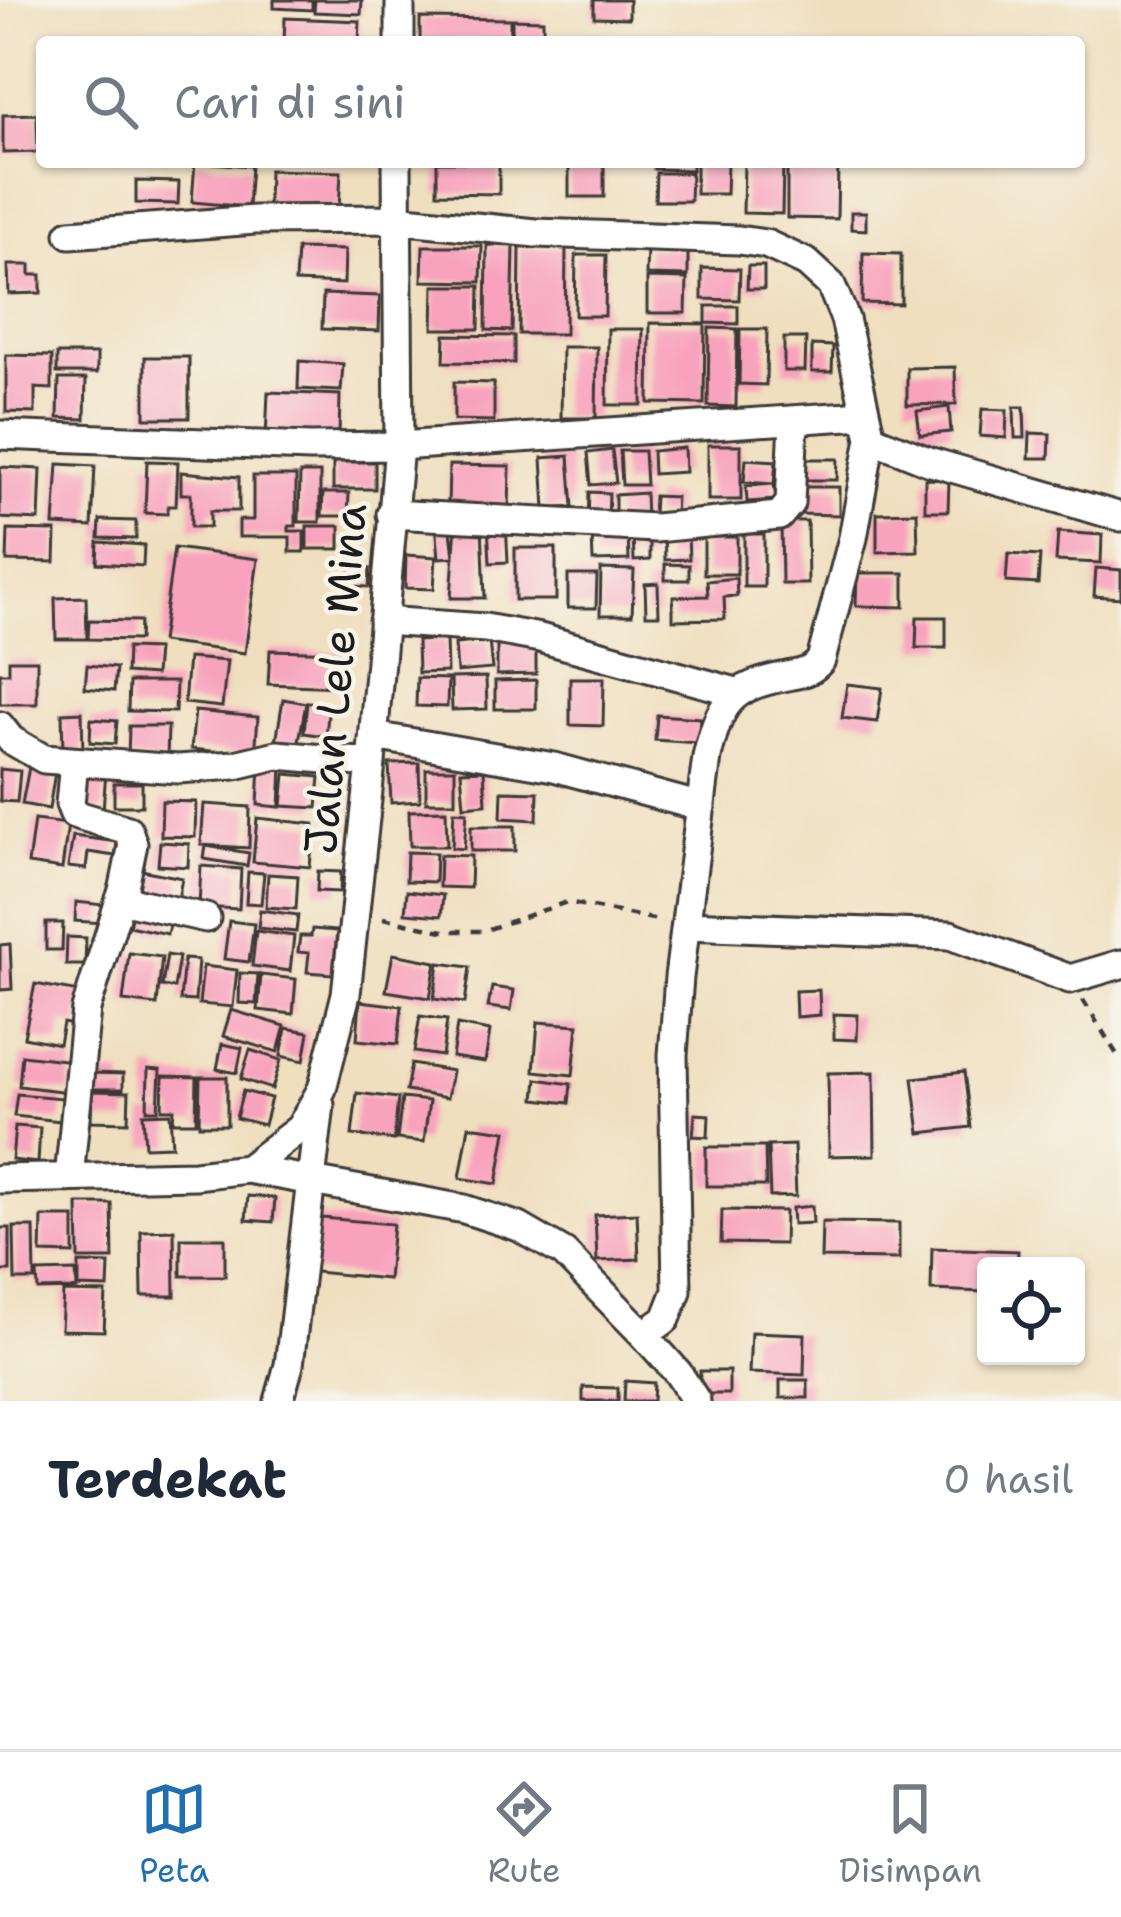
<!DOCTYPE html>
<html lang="id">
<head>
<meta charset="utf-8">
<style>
  body { margin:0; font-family:"Shantell Sans",sans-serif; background:#f2f2f3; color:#1f2937 }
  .controls { position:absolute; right:36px; bottom:36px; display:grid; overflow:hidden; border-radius:12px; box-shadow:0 3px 9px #0004 }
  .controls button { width:108px; height:108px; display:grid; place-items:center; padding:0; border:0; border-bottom:3px solid #e0e1e3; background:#fff; color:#1f2937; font:60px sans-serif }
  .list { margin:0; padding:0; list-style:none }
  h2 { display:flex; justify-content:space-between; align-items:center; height:156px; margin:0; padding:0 48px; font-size:51px }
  h2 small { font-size:39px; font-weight:400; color:#747a83 }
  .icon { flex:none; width:66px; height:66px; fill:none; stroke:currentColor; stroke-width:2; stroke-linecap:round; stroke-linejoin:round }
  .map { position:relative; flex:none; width:1121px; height:1401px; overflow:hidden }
  .search { position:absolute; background:#fff; box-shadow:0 3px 9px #0004; left:36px; right:36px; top:36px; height:132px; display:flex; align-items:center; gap:30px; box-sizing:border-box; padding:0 42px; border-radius:12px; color:#747a83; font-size:45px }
  .sheet { height:348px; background:#fff }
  nav { display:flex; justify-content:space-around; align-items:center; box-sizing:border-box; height:168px; border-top:3px solid #e0e1e3; background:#fff; font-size:33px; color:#747a83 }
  nav a { display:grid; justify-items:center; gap:6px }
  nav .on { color:#1f6fb2 }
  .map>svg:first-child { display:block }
  .building { fill:#f8a2bd }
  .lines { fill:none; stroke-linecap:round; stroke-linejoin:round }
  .street-casing { stroke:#3c3934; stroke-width:33 }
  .path { stroke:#3c3934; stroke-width:4.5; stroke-dasharray:9 9; stroke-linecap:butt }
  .street { stroke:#fff; stroke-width:27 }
  .labels { text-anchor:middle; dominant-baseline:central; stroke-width:9; stroke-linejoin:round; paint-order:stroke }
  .street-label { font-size:45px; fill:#1c1c1c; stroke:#f7f3e8 }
</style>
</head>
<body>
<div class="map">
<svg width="1121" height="1401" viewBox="0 0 1121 1401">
  <rect width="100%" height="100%" fill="#f7f3e8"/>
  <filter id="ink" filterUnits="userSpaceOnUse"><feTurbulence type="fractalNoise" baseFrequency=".00833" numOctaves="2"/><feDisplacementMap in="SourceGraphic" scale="24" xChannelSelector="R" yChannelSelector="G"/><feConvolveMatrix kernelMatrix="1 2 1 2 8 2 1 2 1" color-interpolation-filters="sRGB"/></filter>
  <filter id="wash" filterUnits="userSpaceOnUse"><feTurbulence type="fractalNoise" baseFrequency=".004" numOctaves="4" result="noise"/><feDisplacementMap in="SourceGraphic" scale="48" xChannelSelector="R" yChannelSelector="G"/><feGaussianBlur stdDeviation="2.7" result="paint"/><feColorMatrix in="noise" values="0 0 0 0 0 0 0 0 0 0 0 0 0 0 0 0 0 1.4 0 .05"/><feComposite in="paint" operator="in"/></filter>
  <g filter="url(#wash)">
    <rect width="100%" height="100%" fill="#efdfbf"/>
    <g id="blocks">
      <path class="building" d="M274,0H312V10L274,8Z
        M315,0H362L361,14L314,12Z
        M594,0H629V18L594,17Z
        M285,18L360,21L359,42H284Z
        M420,18L510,19V42H420Z
        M512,19L543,20V42H512Z
        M37,114L38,152L3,153V115Z
        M195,162L251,166L248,207L192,202Z
        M437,162H499V194L437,193Z
        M569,162H604V197H569Z
        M654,162H692V170L654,169Z
        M696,162H727L726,194H696Z
        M744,162H783L782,214L743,213Z
        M787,162H838L837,219L787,218Z
        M269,170L341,172L339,208L268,205Z
        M656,173H691L690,201H655Z
        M136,181L179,182L178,204L136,203Z
        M851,212H866V230L851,229Z
        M487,245L514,246L512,331L486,330Z
        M423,246H482L481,282L422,281Z
        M520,247L566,248L565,334H519Z
        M647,248L688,249V276L646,275Z
        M297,249L345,250L344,284L295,282Z
        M863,253L901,254V304L862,303Z
        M576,255H606L605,316H575Z
        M8,265H30V275H41V293L9,294Z
        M748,266H764V289H747Z
        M702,268L740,269L739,300L702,299Z
        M647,278L687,279L686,313H647Z
        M434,286H480L479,329H433Z
        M323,294L380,296L379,331L322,329Z
        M706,306H738V324L706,323Z
        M650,323L705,324L704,404L649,403Z
        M709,328L737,329L736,407L708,406Z
        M608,329H643L642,405H607Z
        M740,329H767L766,385L739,384Z
        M445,335L514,336V363L444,362Z
        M784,338H806L805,371H784Z
        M812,345L833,346L832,372H812Z
        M562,347H597L596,418H561Z
        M57,354H97V373H57Z
        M6,355L52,356V389L35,388V413L6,412Z
        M145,357H189V418H145Z
        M299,361L343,364L341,391L298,389Z
        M955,367L956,404L907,405V368Z
        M59,379H86L85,419L58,418Z
        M454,382L494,383V421L454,420Z
        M268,392L340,395L339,435L266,439Z
        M949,407L951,432L920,435L917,411Z
        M1014,407H1024L1025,438H1015Z
        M982,409L1007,410L1006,438L980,436Z
        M1030,433L1050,434L1049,458H1029Z
        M708,445H741V500H708Z
        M684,448L685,472L653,474L652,451Z
        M612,450L616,483L591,485L588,453Z
        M620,451H644L646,485H622Z
        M569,456L573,507L545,509L542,458Z
        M746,459L776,461L774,484L744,482Z
        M800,459H838L837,480H800Z
        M147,461L178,462L176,506H168L167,514L145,513Z
        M333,462H375V489H333Z
        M58,464L95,466L92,527L54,525Z
        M449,465L510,466L509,511L448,510Z
        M0,467L41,469L39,520L0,518Z
        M181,472L239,477V511H210V527H191V494H181Z
        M300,473H320V522H299Z
        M253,476H296V526H289V531H304V552H290V537H239V520H253Z
        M925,479L949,480L948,511H925Z
        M774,484L776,500L747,502L746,486Z
        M799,487H839V515L799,514Z
        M589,492L609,493L608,525L588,524Z
        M323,493H349L348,516H322Z
        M645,493L646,521L615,522V495Z
        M654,496L676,497L675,516L653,515Z
        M917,512L918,551L877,552V513Z
        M100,520L136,521V539L99,538Z
        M781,521H807L808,584H782Z
        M506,522L508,562L490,563L488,523Z
        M450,523L454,557L439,558L436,524Z
        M456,524H482L485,598H451Z
        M307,526H340V549H307Z
        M8,530L56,531L55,562L7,561Z
        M628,532L629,560L593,561L592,534Z
        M633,532H650V560L634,561Z
        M688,532L689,559L665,560L664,533Z
        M1058,532L1102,535L1101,563L1056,561Z
        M744,534H764V587H744Z
        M704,537H737V574H704Z
        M98,542L144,545L143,566L97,563Z
        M174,548L258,559L245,653L161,642Z
        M515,548H556V600H515Z
        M1008,554L1040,556L1038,584L1006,582Z
        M406,555L436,557L434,589L405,588Z
        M665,564L689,565V580H665Z
        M350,568L370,569L369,587L349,586Z
        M1096,568L1121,570V598L1094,596Z
        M601,569L634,570L632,615H600Z
        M857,573H904V607L856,606Z
        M568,575H597L596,608H568Z
        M736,578L737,596L724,597L725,619L673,620V597L708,596L707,581Z
        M658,583L659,615H646L645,584Z
        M86,597L87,639H56L55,598Z
        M917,617H946V648H916Z
        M89,620L140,621L139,640L88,639Z
        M446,639L447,672L418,673L417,641Z
        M489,641L492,669L457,672L455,644Z
        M497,641H536V674L497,675Z
        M127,648L157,649L155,675L126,673Z
        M270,650L341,652L339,687L268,684Z
        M188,658L227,661L222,707L184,703Z
        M9,660H37V704H0V673H9Z
        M87,665L116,668L114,691L85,688Z
        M486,677L487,709L452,710L451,678Z
        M417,678L448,679L447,707L416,706Z
        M570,678H604L603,726L570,725Z
        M536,680V709H495V681Z
        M129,682H176L175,712L128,711Z
        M847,684L882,688L877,722L842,718Z
        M283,699L306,703L298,746L276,742Z
        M307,702L329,704L326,736L304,733Z
        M195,711L258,717L255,755L191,749Z
        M82,712L83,751L63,752L62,713Z
        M657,715L700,718L698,743L655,740Z
        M91,719L117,721L115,744L90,742Z
        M129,726H168L167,760L128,759Z
        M30,762L56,766L49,809L22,804Z
        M419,763L420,801L391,803L389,764Z
        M260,764L282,765L280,807L258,805Z
        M0,769L20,771L17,802L0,801Z
        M426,769H455V802H426Z
        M84,770L106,771L103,810L82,809Z
        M484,770L486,804L464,806L461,771Z
        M285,774L320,777L317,808L282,806Z
        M114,783H142V806H114Z
        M502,791L538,792L537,820L501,818Z
        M162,801L196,802L195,837L161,836Z
        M204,804L250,807L249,848L201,845Z
        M446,810L447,846H410L409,811Z
        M454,811L467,812L464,849L452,848Z
        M257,818L314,824L310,867L253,862Z
        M34,820L68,824L62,869L28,864Z
        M471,826H515V851H471Z
        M73,836L117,842L115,856L88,852L86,869L68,867Z
        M160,842L189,844L188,867L158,865Z
        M206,846L249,853L247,866L204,859Z
        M407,852L436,853L435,882L406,881Z
        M440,855L471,856L470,888L439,887Z
        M201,866L241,869L239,909L199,907Z
        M141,870L182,878L177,905L136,896Z
        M318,871L341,872L340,892L317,891Z
        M248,872L264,873L261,904L246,903Z
        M268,874L298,876L296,909L266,907Z
        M407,891L443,895L441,916L405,913Z
        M76,902L104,905L103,923L75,921Z
        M133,908L171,917L167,934L129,926Z
        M260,910L298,915L296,932L258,928Z
        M229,921L254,924L249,962L224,959Z
        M46,923H63L62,950H46Z
        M312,929L337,931L333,974L307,972L309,953L298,952L300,936H311Z
        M256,931L294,936L290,971L252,966Z
        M67,937L86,938L85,965H66Z
        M10,944L12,989L0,990V945Z
        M129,953L162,957L157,1005L123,1001Z
        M393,954L436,962L430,998L386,991Z
        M167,955L179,957L174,988L162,986Z
        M184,959L198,960L195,1001L180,1000Z
        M439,963L470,967L465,1003L434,999Z
        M203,966L237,970L233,1007L199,1004Z
        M240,973L258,974L256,1004L239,1003Z
        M261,975L296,979L293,1014L258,1010Z
        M35,984L85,993L78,1026L63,1023L59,1044L24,1037Z
        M492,987L514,990L511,1010L488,1007Z
        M819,990L820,1015L796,1017L795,991Z
        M360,1001L402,1006L398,1044L357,1040Z
        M231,1010L285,1026L278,1052L223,1036Z
        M834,1014L858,1015L857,1040L834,1039Z
        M420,1016L447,1020L442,1056L414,1052Z
        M538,1022L578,1025L573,1075L534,1071Z
        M457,1025L490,1031L485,1062L452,1057Z
        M286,1028L309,1032L304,1061L281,1056Z
        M222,1044L242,1048L237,1073L217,1069Z
        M250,1050L281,1060L272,1089L241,1079Z
        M22,1055L73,1061L69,1092L19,1086Z
        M411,1064L452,1071L447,1098L406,1091Z
        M148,1069L160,1070L158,1110H147Z
        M874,1072L875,1155L829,1156L828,1073Z
        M964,1072L971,1127L920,1133L913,1078Z
        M91,1073L123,1074V1089H91Z
        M163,1076L197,1077L196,1122H173L174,1109H162Z
        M200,1077H227V1125H199Z
        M537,1079L571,1084L569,1103L535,1099Z
        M92,1091L129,1092L128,1122L91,1121Z
        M243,1091L271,1098L264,1125L236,1118Z
        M357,1093L398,1098L394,1140L352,1135Z
        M17,1094L63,1098L61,1121L14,1116Z
        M402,1098L429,1101L424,1142L397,1139Z
        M170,1113L172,1146L145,1147L143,1114Z
        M695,1114L709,1115L708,1137L693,1136Z
        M15,1126L40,1128L38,1163L12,1160Z
        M469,1126L506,1131L497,1184L460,1178Z
        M794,1145L796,1196L770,1197L768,1146Z
        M706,1147H765L766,1186H706Z
        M248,1196L275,1198L273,1222L246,1220Z
        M78,1204H112L113,1259H79Z
        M812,1206L813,1223L793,1224L792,1208Z
        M722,1210L785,1211L784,1244L721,1243Z
        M637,1213L639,1259L597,1261L595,1215Z
        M42,1217H74V1254L41,1253Z
        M310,1217L393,1224L388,1279L305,1271Z
        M822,1222L899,1223V1259L821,1258Z
        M14,1227H34L35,1280H15Z
        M0,1228H10V1271H0Z
        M174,1230L175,1296H142L141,1231Z
        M181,1238H225V1276H181Z
        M932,1248L1018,1251L1017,1266H986V1292L931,1290Z
        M79,1263L109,1264L108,1288L79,1287Z
        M76,1271L77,1289L38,1290L37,1272Z
        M63,1292L106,1293L104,1331L61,1330Z
        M751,1332L805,1334L804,1375L749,1373Z
        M700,1371H729V1394H700Z
        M780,1380H808V1398H780Z
        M625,1381L654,1383L653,1401H624Z
        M583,1387L618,1388V1401H583Z"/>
    </g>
  </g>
  <g filter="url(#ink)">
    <use href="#blocks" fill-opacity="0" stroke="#3c3934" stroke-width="3"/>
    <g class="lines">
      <g class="street-casing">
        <path id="street" d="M400,42V0
          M70,234L255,220L396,219L536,233L739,240L766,244L807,263L831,285L845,319L871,438L853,538L821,660C812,672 802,673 787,676C730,687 720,702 707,757L679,977L673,1055L677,1291L666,1319L644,1335
          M0,435L310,447L399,446L864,415
          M871,438L928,461L1121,517
          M391,514L655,528L779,516L790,503L794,421
          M383,621L485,628L540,638L736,692
          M0,726L11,740L44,759L178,769L235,765L277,755L371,763
          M374,736L554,767L701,807
          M120,899L206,918
          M686,925L950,935L1070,979L1121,964
          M247,1169L300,1128L322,1089L346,994L371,763L399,446L397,162
          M69,1178L86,1009L124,887L133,844L128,830L74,814L70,804L74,762
          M0,1179L195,1175L247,1169L464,1209L519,1227L564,1253L644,1335L678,1373L696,1401
          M279,1401L289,1365L320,1105"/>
      </g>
      <path class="path" d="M383,918L443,931H483L567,902L663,921
        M1083,1000L1121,1061"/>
      <use href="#street" class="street"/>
    </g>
  </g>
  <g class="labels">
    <g class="street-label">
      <text transform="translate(335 679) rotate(-85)">Jalan Lele Mina</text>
    </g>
  </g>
</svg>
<div class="controls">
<button><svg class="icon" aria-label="locate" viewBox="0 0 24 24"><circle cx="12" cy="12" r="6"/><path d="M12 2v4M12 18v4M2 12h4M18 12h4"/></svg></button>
</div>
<div class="search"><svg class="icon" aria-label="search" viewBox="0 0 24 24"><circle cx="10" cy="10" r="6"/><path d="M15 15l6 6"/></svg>Cari di sini</div>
</div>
<section class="sheet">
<h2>Terdekat<small>0 hasil</small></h2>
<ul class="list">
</ul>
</section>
<nav>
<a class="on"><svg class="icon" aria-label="map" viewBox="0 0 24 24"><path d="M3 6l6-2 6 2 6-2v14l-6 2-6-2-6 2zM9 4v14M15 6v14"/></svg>Peta</a>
<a><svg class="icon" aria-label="directions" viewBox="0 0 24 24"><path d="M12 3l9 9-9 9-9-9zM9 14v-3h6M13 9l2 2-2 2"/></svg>Rute</a>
<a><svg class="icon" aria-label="saved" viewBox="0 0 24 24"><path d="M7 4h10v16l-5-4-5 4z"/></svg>Disimpan</a>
</nav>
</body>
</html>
